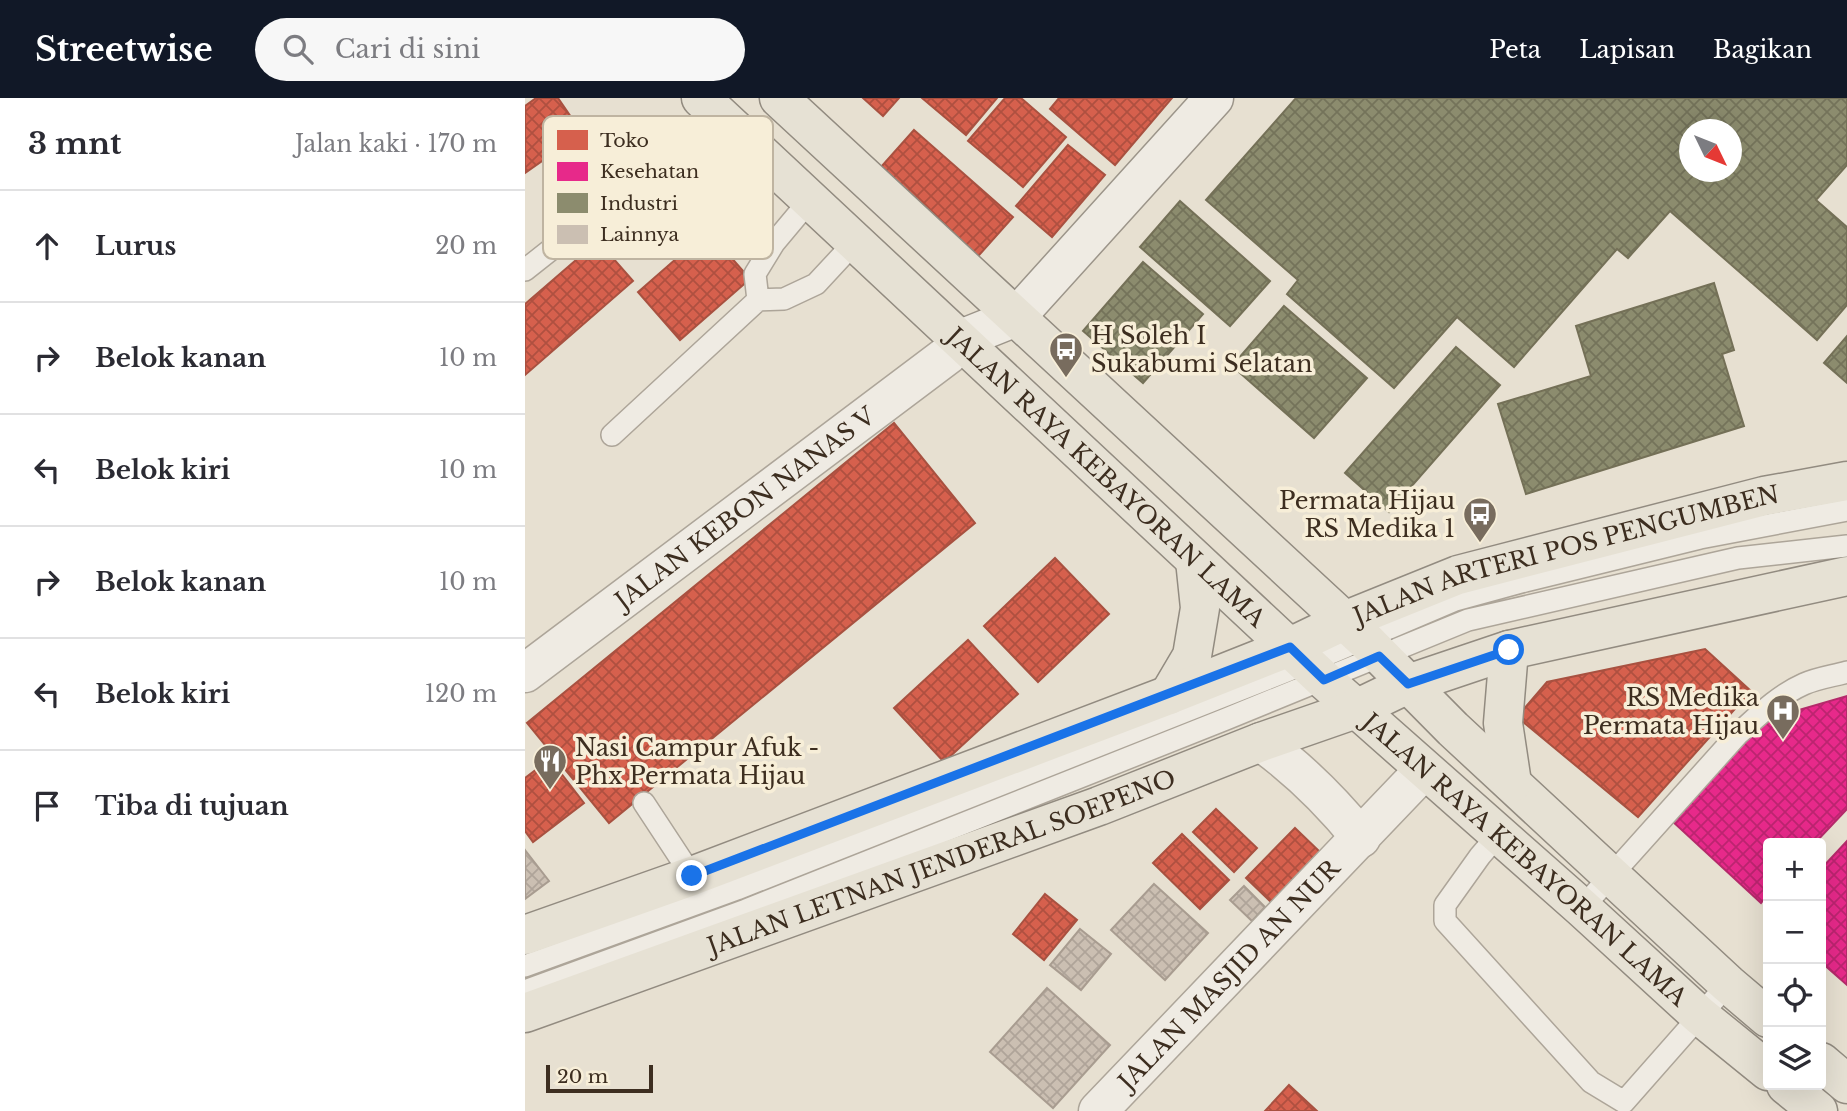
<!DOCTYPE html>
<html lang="id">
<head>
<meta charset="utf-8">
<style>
  body { margin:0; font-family:"Libre Baskerville",serif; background:#f7f7f7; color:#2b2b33 }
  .controls { position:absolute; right:21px; bottom:21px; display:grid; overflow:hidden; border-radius:7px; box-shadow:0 7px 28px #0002 }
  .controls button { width:63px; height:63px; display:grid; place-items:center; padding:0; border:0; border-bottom:2px solid #e1e1e2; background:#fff; color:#2b2b33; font:35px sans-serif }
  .compass { position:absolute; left:1154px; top:21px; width:63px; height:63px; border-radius:50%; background:#fff; box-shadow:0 7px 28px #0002; rotate:133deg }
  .scale { position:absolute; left:21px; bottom:18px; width:107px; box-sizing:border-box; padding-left:7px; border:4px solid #3d2e20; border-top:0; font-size:19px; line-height:24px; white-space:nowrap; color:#3d2e20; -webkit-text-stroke:5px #f7eed8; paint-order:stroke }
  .stop { position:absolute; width:21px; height:21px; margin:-16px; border:5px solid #1a73e8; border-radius:50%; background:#fff }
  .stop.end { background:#1a73e8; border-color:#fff; box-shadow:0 2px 7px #0008 }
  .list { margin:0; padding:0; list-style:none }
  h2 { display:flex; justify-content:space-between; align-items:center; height:91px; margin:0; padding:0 28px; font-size:30px }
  h2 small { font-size:23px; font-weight:400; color:#7c7c81 }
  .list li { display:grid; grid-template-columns:46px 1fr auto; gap:21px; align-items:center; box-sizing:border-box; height:112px; padding:0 28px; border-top:2px solid #e1e1e2 }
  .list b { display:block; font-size:26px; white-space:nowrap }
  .list em { font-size:23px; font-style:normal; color:#7c7c81 }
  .icon { flex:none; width:38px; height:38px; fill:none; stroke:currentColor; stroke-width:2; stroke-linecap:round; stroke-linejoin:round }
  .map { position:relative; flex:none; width:1322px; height:1013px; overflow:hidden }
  header { display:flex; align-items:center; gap:42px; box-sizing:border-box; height:98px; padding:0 35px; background:#111827; color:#fff }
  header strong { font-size:33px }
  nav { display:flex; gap:38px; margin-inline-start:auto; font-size:24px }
  .search { width:490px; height:63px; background:#f7f7f7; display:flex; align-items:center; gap:18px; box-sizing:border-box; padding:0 24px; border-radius:38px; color:#7c7c81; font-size:26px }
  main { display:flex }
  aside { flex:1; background:#fff }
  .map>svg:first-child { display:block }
  .shops { fill:url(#shops-cross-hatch); stroke:#a85140; stroke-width:2 }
  .health { fill:url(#health-cross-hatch); stroke:#b42a6a; stroke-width:2 }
  .industry { fill:url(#industry-cross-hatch); stroke:#747057; stroke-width:2; fill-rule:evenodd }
  .building { fill:url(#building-cross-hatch); stroke:#a89c90; stroke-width:2 }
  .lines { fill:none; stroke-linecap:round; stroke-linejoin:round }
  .lane-casing { stroke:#ada599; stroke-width:24 }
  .street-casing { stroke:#ada599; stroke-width:41 }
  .secondary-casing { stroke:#9c958a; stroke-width:41 }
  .primary-casing { stroke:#928b80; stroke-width:41 }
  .lane { stroke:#efebe3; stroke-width:21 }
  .street { stroke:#efebe3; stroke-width:38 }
  .secondary { stroke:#efebe3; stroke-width:38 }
  .primary { stroke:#e6e1d4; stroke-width:38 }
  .route { stroke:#1a73e8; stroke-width:9 }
  .labels { text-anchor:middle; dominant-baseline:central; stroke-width:7; stroke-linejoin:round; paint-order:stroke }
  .poi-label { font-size:24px; fill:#3d2e20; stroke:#f7eed8; text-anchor:start }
  .street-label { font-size:24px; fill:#3d2e20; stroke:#f7eed8 }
  .key { fill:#f7eed8; stroke:#bfb4a1; stroke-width:2 }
  .key-label { font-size:19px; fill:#3d2e20 }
</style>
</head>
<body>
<header>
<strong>Streetwise</strong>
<div class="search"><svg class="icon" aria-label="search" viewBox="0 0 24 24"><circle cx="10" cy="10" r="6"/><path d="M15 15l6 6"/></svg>Cari di sini</div>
<nav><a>Peta</a><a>Lapisan</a><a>Bagikan</a></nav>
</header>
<main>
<aside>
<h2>3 mnt<small>Jalan kaki · 170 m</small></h2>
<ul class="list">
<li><svg class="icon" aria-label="ahead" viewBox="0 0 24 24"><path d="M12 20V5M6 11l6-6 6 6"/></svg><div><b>Lurus</b></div><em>20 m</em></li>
<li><svg class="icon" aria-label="right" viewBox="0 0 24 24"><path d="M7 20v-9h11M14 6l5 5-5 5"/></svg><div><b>Belok kanan</b></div><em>10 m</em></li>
<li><svg class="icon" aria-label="left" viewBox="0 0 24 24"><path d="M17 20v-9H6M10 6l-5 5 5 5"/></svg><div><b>Belok kiri</b></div><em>10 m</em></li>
<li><svg class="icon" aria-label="right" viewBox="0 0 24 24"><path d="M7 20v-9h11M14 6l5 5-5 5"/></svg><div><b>Belok kanan</b></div><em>10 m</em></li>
<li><svg class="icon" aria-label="left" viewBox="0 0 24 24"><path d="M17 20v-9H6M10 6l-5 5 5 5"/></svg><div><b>Belok kiri</b></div><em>120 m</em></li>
<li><svg class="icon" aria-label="arrive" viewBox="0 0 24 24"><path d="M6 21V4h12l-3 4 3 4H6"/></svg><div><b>Tiba di tujuan</b></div></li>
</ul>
</aside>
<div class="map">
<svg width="1322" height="1013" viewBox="0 0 1322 1013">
  <defs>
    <pattern id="shops-cross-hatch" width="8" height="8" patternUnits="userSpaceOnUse" patternTransform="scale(1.75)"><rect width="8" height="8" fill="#d6604d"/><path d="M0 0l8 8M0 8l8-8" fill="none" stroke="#af5040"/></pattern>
    <pattern id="health-cross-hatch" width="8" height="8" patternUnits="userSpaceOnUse" patternTransform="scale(1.75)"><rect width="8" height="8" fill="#e7298a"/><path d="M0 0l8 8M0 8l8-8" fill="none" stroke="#bc2470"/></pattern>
    <pattern id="industry-cross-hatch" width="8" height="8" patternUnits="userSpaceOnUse" patternTransform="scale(1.75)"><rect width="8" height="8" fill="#8c8c6e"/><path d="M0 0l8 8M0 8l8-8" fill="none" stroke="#74735a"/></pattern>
    <pattern id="building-cross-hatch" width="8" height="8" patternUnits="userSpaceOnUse" patternTransform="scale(1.75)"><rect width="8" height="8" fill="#cbbfb2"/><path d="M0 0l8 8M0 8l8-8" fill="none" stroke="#afa499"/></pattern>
  </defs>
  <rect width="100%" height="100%" fill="#e7e0d1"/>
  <path class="shops" d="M11,0H33L57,35L0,75V8Z
    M338,0H374L358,18Z
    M397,0H472L441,37Z
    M480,0H496L541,39L498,89L443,43Z
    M534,0H647L590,67L525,11Z
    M389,32L488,119L447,165L348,78Z
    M543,47L580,77L527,139L491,108Z
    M183,133L225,181L155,242L113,194Z
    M73,143L108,183L0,277V206Z
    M369,325L450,425L84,725L2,625Z
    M530,460L584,516L513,584L459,528Z
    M443,542L493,596L419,664L369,610Z
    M1180,551L1226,593L1113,719L992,619L1022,584Z
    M25,661L59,705L8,744L0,733V680Z
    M691,711L732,750L709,774L668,734Z
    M770,730L795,754L746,804L721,780Z
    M657,736L704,782L675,811L628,765Z
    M520,796L552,822L519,862L488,836Z
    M764,987L792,1013H740Z"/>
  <path class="health" d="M1322,598V711L1290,745H1243V796L1236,805L1147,723L1229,625Z
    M1322,743V887L1296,864V771Z"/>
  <path class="industry" d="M771,0H1322V67L1291,102L1322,129V207L1292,242L1145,113L1103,160L1092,151L989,269L932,219L869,290L762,196L773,182L681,102ZM1164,32H1206V74H1164Z
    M655,103L745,183L705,228L615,149Z
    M618,164L678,216L618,285L558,233Z
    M1189,185L1209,252L1197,256L1219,328L1001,396L973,306L1066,278L1051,228Z
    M759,208L842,280L789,340L707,268Z
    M1322,238V285L1299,265Z
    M931,249L975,287L864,414L820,375Z"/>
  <path class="building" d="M0,752L24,783L0,801Z
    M629,786L683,835L640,882L586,832Z
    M719,788L740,809L727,823L705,802Z
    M555,831L586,856L556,892L525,867Z
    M522,890L585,947L528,1010L465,954Z"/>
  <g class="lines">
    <g class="lane-casing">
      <path id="lane" d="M0,172L195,18
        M233,202L230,176L249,145L285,102
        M87,337L233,202L259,201L291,186L330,144
        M119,705L167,778
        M973,737L955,758L920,807V823L1066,984L1099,1004L1203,886
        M1057,810L1213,636C1234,617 1254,597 1279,586C1292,580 1308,578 1322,574
        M0,868L212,791L782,565L930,502L1000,483L1175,440L1322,412
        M0,893L221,812L701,621L943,522L1213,460L1322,448"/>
    </g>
    <g class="street-casing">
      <g id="street">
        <path id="s1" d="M0,575L424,256L436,241"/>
        <path d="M736,644C775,672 806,703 836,740"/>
        <path id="s2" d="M573,1013L899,672"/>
      </g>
    </g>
    <g class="secondary-casing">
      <path id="secondary" d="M436,241L491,219L689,0"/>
    </g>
    <g class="primary-casing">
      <g id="primary">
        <path id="s3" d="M176,0L799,582L1057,810L1174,917L1243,973"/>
        <path d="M254,0L839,541L928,631L1203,886L1243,920"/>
        <path d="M984,552L978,625L987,685"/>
        <path d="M644,597L667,558L675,510L670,462"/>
        <path id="s4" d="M0,837L167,778L644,597L765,549L819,523L933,477L1239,398L1322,383"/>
        <path id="s5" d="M0,915L574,708L736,644L831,611L883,586L984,552L1322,478"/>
        <path d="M1296,964L1322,986"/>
        <path d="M1261,987L1293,1013"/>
      </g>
    </g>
    <use href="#lane" class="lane"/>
    <use href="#street" class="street"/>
    <use href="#secondary" class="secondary"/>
    <use href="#primary" class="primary"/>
  </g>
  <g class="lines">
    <path class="route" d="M167,778L765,549L799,582L854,558L883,586L984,552"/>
  </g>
  <defs>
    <g id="bus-pin" transform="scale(1.75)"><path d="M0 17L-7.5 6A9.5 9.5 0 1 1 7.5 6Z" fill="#786c5e" stroke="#f7eed8"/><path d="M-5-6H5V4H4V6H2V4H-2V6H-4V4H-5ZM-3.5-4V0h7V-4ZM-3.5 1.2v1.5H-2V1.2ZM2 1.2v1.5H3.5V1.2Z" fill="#fff"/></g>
    <g id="hospital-pin" transform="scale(1.75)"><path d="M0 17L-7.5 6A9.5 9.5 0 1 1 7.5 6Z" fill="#786c5e" stroke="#f7eed8"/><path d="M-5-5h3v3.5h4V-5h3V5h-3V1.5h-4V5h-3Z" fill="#fff"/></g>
    <g id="restaurant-pin" transform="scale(1.75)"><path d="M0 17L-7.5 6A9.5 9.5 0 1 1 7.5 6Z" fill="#786c5e" stroke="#f7eed8"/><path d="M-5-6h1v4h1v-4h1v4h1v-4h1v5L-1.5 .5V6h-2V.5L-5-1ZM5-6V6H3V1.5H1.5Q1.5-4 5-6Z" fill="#fff"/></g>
  </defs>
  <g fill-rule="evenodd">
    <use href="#bus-pin" x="541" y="251"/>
    <use href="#bus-pin" x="955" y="416"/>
    <use href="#hospital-pin" x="1258" y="613"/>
    <use href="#restaurant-pin" x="25" y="663"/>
  </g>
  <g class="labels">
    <g class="poi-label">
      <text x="566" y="237">H Soleh I<tspan x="566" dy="28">Sukabumi Selatan</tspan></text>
      <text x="930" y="402" text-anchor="end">Permata Hijau<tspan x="930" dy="28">RS Medika 1</tspan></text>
      <text x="1234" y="599" text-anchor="end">RS Medika<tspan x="1234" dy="28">Permata Hijau</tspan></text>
      <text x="50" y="649">Nasi Campur Afuk -<tspan x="50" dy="28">Phx Permata Hijau</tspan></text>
    </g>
    <g class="street-label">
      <text stroke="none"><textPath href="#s3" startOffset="555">JALAN RAYA KEBAYORAN LAMA</textPath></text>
      <text stroke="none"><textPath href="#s1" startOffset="275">JALAN KEBON NANAS V</textPath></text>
      <text stroke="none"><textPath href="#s4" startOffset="1110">JALAN ARTERI POS PENGUMBEN</textPath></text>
      <text stroke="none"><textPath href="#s3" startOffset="1122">JALAN RAYA KEBAYORAN LAMA</textPath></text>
      <text stroke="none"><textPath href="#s5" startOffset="443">JALAN LETNAN JENDERAL SOEPENO</textPath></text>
      <text stroke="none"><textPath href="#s2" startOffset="189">JALAN MASJID AN NUR</textPath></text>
    </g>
  </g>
  <rect x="18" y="18" width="230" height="143" rx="10" class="key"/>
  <rect x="32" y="32" width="31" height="20" fill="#d6604d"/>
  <rect x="32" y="64" width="31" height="19" fill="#e7298a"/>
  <rect x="32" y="95" width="31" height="20" fill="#8c8c6e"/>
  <rect x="32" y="127" width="31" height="19" fill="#cbbfb2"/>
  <g class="key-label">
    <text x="75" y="49">Toko</text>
    <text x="75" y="80">Kesehatan</text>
    <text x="75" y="112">Industri</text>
    <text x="75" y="143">Lainnya</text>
  </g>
</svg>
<div class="controls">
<button>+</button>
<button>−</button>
<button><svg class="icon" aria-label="locate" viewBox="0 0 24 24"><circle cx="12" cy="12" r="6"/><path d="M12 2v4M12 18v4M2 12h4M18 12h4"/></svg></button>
<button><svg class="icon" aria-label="layers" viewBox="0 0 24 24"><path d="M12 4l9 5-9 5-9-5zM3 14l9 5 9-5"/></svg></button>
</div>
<svg class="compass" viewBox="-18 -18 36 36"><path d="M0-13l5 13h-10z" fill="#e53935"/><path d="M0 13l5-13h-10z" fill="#7c7c81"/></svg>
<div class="scale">20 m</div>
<div class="stop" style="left:984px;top:552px"></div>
<div class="stop end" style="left:167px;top:778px"></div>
</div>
</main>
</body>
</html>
